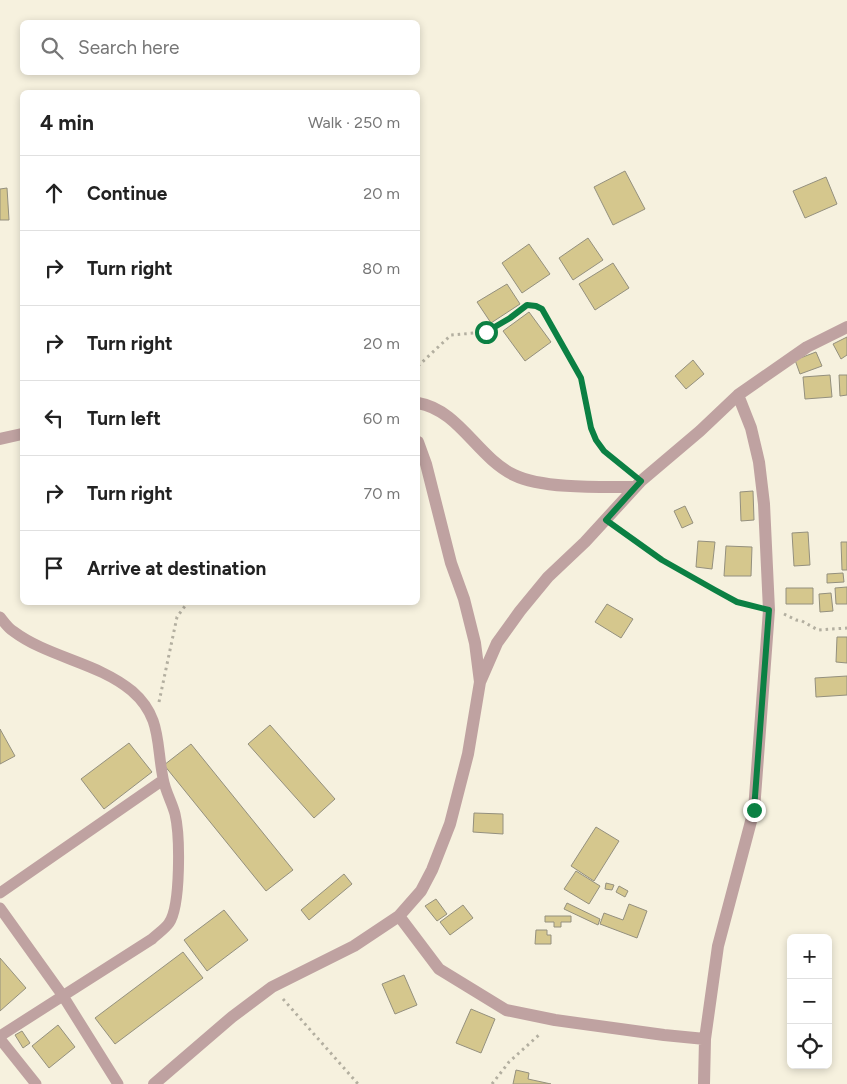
<!DOCTYPE html>
<html lang="en">
<head>
<meta charset="utf-8">
<style>
  body { margin:0; font-family:Figtree,sans-serif; background:#f6f6f6; color:#222 }
  .controls { position:absolute; right:15px; bottom:15px; display:grid; overflow:hidden; border-radius:8px; box-shadow:0 2px 8px #0003 }
  .controls button { width:45px; height:45px; display:grid; place-items:center; padding:0; border:0; border-bottom:1px solid #e0e0e0; background:#fff; color:#222; font:25px sans-serif }
  .stop { position:absolute; width:15px; height:15px; margin:-11px; border:4px solid #0b8043; border-radius:50%; background:#fff }
  .stop.end { background:#0b8043; border-color:#fff; box-shadow:0 1px 5px #0008 }
  .list { margin:0; padding:0; list-style:none }
  h2 { display:flex; justify-content:space-between; align-items:center; height:65px; margin:0; padding:0 20px; font-size:21px }
  h2 small { font-size:16px; font-weight:400; color:#767676 }
  .list li { display:grid; grid-template-columns:32px 1fr auto; gap:15px; align-items:center; box-sizing:border-box; height:75px; padding:0 20px; border-top:1px solid #e0e0e0 }
  .list b { display:block; font-size:19px; white-space:nowrap }
  .list em { font-size:16px; font-style:normal; color:#767676 }
  .icon { flex:none; width:28px; height:28px; fill:none; stroke:currentColor; stroke-width:2; stroke-linecap:round; stroke-linejoin:round }
  .map { position:relative; flex:none; width:847px; height:1084px; overflow:hidden }
  .search { position:absolute; background:#fff; box-shadow:0 2px 8px #0003; left:20px; top:20px; width:400px; height:55px; display:flex; align-items:center; gap:12px; box-sizing:border-box; padding:0 18px; border-radius:8px; color:#767676; font-size:19px }
  .panel { position:absolute; background:#fff; box-shadow:0 2px 8px #0003; left:20px; top:90px; width:400px; height:515px; border-radius:8px }
  .map>svg:first-child { display:block }
  .building { fill:#d5c78d; stroke:#94907e }
  .lines { fill:none; stroke-linecap:round; stroke-linejoin:round }
  .path { stroke:#b3afa0; stroke-width:3; stroke-dasharray:2.5 4; stroke-linecap:butt }
  .service { stroke:#bfa2a1; stroke-width:11 }
  .minor { stroke:#bfa2a1; stroke-width:12 }
  .route { stroke:#0b8043; stroke-width:6 }
</style>
</head>
<body>
<div class="map">
<svg width="847" height="1084" viewBox="0 0 847 1084">
  <rect width="100%" height="100%" fill="#f6f1de"/>
  <path class="building" d="M625,171L645,209L613,225L594,187Z
    M826,177L837,204L805,218L793,191Z
    M7,188L9,220H0V189Z
    M588,238L603,260L573,280L559,258Z
    M529,244L550,274L522,293L502,263Z
    M613,263L629,288L595,310L579,284Z
    M507,284L520,304L491,323L477,302Z
    M529,312L551,342L525,361L503,331Z
    M847,337V355L841,359L833,344Z
    M816,352L822,366L800,374L795,360Z
    M693,360L704,374L686,389L675,376Z
    M830,375L832,397L805,399L803,377Z
    M839,375H847V395L840,396Z
    M753,491L754,520L741,521L740,492Z
    M685,506L693,523L682,528L674,511Z
    M808,532L810,565L794,566L792,533Z
    M698,541L715,542L712,569L696,567Z
    M841,542H847V570H842Z
    M726,546L752,547L751,576H724Z
    M843,573L844,582L827,583V574Z
    M847,587V604H836L835,588Z
    M786,588H813V604H786Z
    M831,593L833,611L820,612L819,594Z
    M607,604L633,619L621,638L595,622Z
    M837,637H847V663L836,662Z
    M847,676V695L816,697L815,678Z
    M270,725L335,799L314,818L248,744Z
    M0,729L15,756L0,764Z
    M129,743L152,772L104,809L81,779Z
    M191,744L293,870L266,891L164,765Z
    M474,813L503,814V834L473,832Z
    M596,827L619,841L594,881L571,866Z
    M576,871L600,886L589,904L564,889Z
    M344,874L352,884L309,920L301,910Z
    M606,883L614,885L612,890L605,889Z
    M619,886L628,891L625,897L616,892Z
    M436,899L447,914L437,921L425,906Z
    M567,903L600,919L598,925L564,909Z
    M629,904L647,911L637,938L600,924L604,913L623,920Z
    M463,905L473,918L450,935L440,922Z
    M224,910L248,940L207,971L184,940Z
    M545,916H571V922H561V927H554V922H545Z
    M536,930H547V935H551V944H535Z
    M183,952L203,978L115,1044L95,1018Z
    M0,958L26,988L0,1011Z
    M404,975L417,1005L395,1014L382,984Z
    M471,1009L495,1019L481,1053L456,1043Z
    M58,1025L75,1047L49,1068L32,1046Z
    M22,1031L30,1043L23,1048L15,1035Z
    M516,1070L529,1073L528,1079L551,1084H513Z"/>
  <g class="lines">
    <path class="path" d="M418,366L451,335L486,332L510,318L527,305L536,306L542,309L581,378L591,428L596,441L604,451L629,471
      M617,527L662,560L737,602L753,607
      M784,614L796,620L802,621L818,630L847,628
      M159,702L177,617L188,602
      M283,999L358,1084
      M492,1084L509,1062L540,1034"/>
    <path class="service" d="M0,617C4,622 8,628 13,631C49,658 97,662 132,691C162,717 156,744 163,778C165,791 172,802 175,814C180,835 181,906 169,923C165,929 157,934 152,939L0,1036
      M0,893L163,780
      M0,908L63,996L118,1084
      M0,1039L36,1084"/>
    <path class="minor" d="M418,403C459,410 477,457 514,475C542,489 603,487 635,487
      M0,439L22,434
      M418,442L426,464L451,563L464,599L475,643L480,682
      M399,916L439,969L506,1010L555,1020L664,1035L705,1039
      M154,1084L232,1017L272,987L354,946L399,916L421,891L432,870L450,824L468,754L480,682L497,643L520,611L548,577L585,542L641,481L700,431L738,395L807,347L847,327
      M704,1084L705,1039L718,946L754,810L769,610L764,504L759,462L751,428L738,395"/>
  </g>
  <g class="lines">
    <path class="route" d="M486,332L510,318L527,305L536,306L542,309L581,378L591,428L596,440L604,451L641,481L606,520L662,560L715,590L737,602L769,610L754,810"/>
  </g>
</svg>
<div class="controls">
<button>+</button>
<button>−</button>
<button><svg class="icon" aria-label="locate" viewBox="0 0 24 24"><circle cx="12" cy="12" r="6"/><path d="M12 2v4M12 18v4M2 12h4M18 12h4"/></svg></button>
</div>
<div class="stop" style="left:486px;top:332px"></div>
<div class="stop end" style="left:754px;top:810px"></div>
<div class="search"><svg class="icon" aria-label="search" viewBox="0 0 24 24"><circle cx="10" cy="10" r="6"/><path d="M15 15l6 6"/></svg>Search here</div>
<section class="panel">
<h2>4 min<small>Walk · 250 m</small></h2>
<ul class="list">
<li><svg class="icon" aria-label="ahead" viewBox="0 0 24 24"><path d="M12 20V5M6 11l6-6 6 6"/></svg><div><b>Continue</b></div><em>20 m</em></li>
<li><svg class="icon" aria-label="right" viewBox="0 0 24 24"><path d="M7 20v-9h11M14 6l5 5-5 5"/></svg><div><b>Turn right</b></div><em>80 m</em></li>
<li><svg class="icon" aria-label="right" viewBox="0 0 24 24"><path d="M7 20v-9h11M14 6l5 5-5 5"/></svg><div><b>Turn right</b></div><em>20 m</em></li>
<li><svg class="icon" aria-label="left" viewBox="0 0 24 24"><path d="M17 20v-9H6M10 6l-5 5 5 5"/></svg><div><b>Turn left</b></div><em>60 m</em></li>
<li><svg class="icon" aria-label="right" viewBox="0 0 24 24"><path d="M7 20v-9h11M14 6l5 5-5 5"/></svg><div><b>Turn right</b></div><em>70 m</em></li>
<li><svg class="icon" aria-label="arrive" viewBox="0 0 24 24"><path d="M6 21V4h12l-3 4 3 4H6"/></svg><div><b>Arrive at destination</b></div></li>
</ul>
</section>
</div>
</body>
</html>
